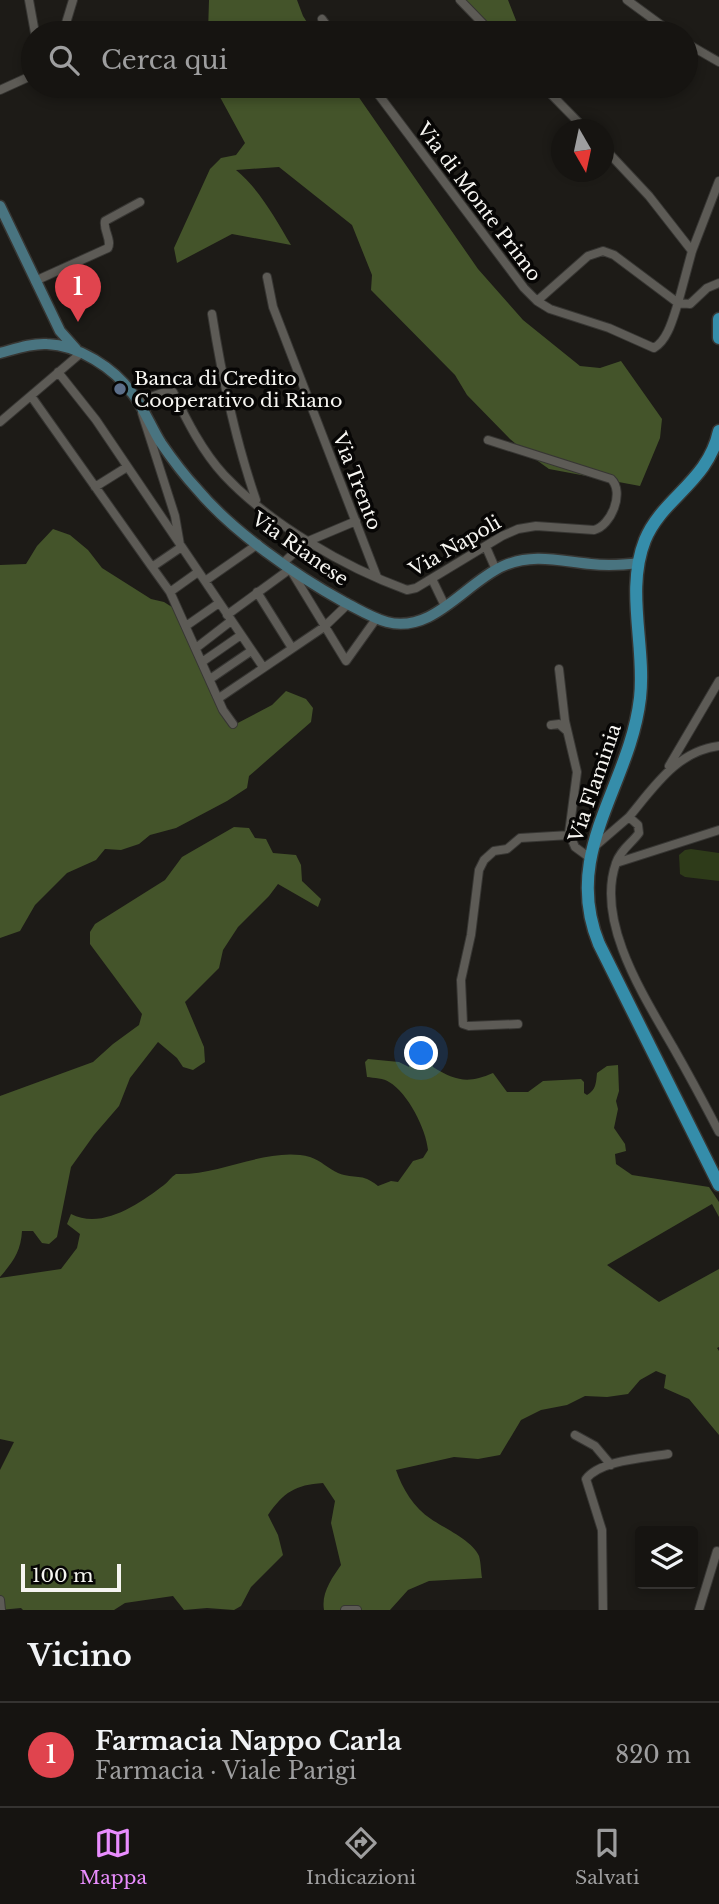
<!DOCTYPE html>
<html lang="it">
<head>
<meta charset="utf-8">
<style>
  body { margin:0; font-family:"Libre Baskerville",serif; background:#23211f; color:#f1f3f6 }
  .controls { position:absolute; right:21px; bottom:21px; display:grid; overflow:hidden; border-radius:7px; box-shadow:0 4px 10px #0003 }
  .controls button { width:63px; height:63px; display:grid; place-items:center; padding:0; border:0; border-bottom:2px solid #353331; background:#161411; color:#f1f3f6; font:35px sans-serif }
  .compass { position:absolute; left:551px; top:119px; width:63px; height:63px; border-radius:50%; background:#161411; box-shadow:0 4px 10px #0003; rotate:171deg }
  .scale { position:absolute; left:21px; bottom:18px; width:100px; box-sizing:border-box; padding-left:7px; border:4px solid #f6f5f1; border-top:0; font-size:19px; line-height:24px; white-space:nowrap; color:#f6f5f1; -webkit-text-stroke:5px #070605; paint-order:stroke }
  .you { position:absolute; left:422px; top:1054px; width:24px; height:24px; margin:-18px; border:5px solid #fff; border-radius:50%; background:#1a73e8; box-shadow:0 0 0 10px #1a73e833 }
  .badge { display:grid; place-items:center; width:46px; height:46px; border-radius:50%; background:#e98dfe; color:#fff; font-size:23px; font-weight:700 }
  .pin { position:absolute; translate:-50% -58px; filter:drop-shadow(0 2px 4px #0008) }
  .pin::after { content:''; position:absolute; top:37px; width:24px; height:21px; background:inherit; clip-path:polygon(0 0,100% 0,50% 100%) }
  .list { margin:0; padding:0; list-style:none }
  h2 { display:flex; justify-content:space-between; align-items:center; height:91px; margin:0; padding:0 28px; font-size:30px }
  h2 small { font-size:23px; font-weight:400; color:#9e9e9f }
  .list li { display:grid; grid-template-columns:46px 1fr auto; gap:21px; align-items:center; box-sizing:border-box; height:105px; padding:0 28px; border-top:2px solid #353331 }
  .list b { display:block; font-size:26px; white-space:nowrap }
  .list p { margin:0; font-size:23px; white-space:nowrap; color:#9e9e9f }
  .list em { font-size:23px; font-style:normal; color:#9e9e9f }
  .icon { flex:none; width:38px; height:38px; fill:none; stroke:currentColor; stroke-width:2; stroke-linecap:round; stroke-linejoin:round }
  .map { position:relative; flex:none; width:719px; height:1610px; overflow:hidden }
  .search { position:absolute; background:#161411; box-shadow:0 4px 10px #0003; left:21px; right:21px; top:21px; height:77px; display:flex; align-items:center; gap:18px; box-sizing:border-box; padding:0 24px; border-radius:38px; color:#9e9e9f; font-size:26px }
  .sheet { height:196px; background:#161411 }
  nav { display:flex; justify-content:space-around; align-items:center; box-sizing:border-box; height:98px; border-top:2px solid #353331; background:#161411; font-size:19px; color:#9e9e9f }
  nav a { display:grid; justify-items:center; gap:4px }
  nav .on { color:#e98dfe }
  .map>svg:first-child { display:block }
  .green { fill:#2e3b19 }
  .forest { fill:#44542a }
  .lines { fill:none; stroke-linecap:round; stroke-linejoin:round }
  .street-casing { stroke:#373633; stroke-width:10 }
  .secondary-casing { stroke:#373633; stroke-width:13 }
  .primary-casing { stroke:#373633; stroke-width:15 }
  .street { stroke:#5d5b56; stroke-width:8 }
  .secondary { stroke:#497480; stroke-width:10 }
  .primary { stroke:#358daa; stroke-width:12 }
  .service-dot { fill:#5c6f8a; stroke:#070605; stroke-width:2.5 }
  .labels { text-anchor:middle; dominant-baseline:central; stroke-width:7; stroke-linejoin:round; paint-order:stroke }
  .street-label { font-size:19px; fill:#f6f5f1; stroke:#070605 }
  .poi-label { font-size:19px; fill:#f6f5f1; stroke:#070605; text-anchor:start }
</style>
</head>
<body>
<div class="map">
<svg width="719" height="1610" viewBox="0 0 719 1610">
  <rect width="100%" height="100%" fill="#1d1b17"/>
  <path class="green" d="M691,849L719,853V881L685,877L680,874L679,855L685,850Z"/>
  <path class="forest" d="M209,0H297L303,16L314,33H208Z
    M460,0H508L521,33H500Z
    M214,86H351L478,269L523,320L580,366L600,368L621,361L662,419L660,438L640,486L549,469L528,454L510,439L467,395L455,375L371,290L372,275L352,225L279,167L236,170C260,190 275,218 291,245L232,234L177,263L174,248L210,169L221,158L236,155L245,143Z
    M53,529L70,535L88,550L102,568L151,599L164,602L175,609L232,726L272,705L286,691L306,699L313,708L311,722L249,776L247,788L227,801L176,828L150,835L139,844L121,850L105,849L96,860L67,873L35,905L20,931L0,938V565L26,564L37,546Z
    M234,827L249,828L255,838L266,839L273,853L296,855L301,865L302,881L321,899L318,907L278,884L269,896L238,927L223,950L219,968L185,1002L204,1047L205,1062L193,1070L183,1067L177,1058L158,1042L130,1078L119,1106L94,1135L71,1167L57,1237L49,1244L42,1243L33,1231H22C21,1251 13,1262 0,1277V1096L93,1062L113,1044L139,1025L142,1014L90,944V932L95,924L165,880L182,857Z
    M417,1051H424L430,1056L433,1067C456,1081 468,1084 493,1073L507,1092H528L543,1081L581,1079L584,1082V1093L587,1095C596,1090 596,1083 597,1073L607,1066L618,1065L619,1091L616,1101L618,1109L614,1128L625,1144L626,1151L615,1154L616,1164L632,1175L709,1187L719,1202V1217L712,1204L607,1265L659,1302L719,1269V1347L717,1348L719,1351V1435L689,1399L664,1388L666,1375L656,1371L640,1380L628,1394L607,1397L585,1396L567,1405L541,1410L521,1420L500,1455L478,1459L454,1457L396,1470C402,1488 414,1508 431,1519C444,1528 473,1541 479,1556C481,1563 481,1572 482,1578L429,1581L408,1590L390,1610H324C321,1593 332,1578 341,1565L331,1523L335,1501L323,1483C295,1485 284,1492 268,1515L278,1535L283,1555L251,1587L241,1606L234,1610L207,1608L184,1610L173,1596L125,1603L114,1610H23L21,1608L0,1610V1470L14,1442L0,1439V1278L61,1269L77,1248L80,1234L67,1224L71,1214C102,1230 139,1204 164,1185C168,1182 171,1177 176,1174C219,1176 269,1146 310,1157C320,1160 329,1169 338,1173C356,1180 361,1172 378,1186L391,1181L398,1182L413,1161L423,1158L428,1150C426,1129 408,1093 389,1082C384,1078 374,1078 367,1077L365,1062L368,1059L399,1062L409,1067L410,1058Z"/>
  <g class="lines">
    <g class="street-casing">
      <path id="street" d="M29,0L35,33
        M460,0L492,33
        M627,0L672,33
        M322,19L332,33
        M63,33L73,0
        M686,43L719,62
        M372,86L524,288L537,301L588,256L603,251L614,255L678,303C673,318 668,340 654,348L609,328L550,309L537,301
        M543,86L586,130
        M0,90L33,75
        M604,148L649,196L692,251
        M719,181L692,251L678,303L690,304L707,288L719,283
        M267,277L273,307L377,577
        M35,281L108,248C112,240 103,230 105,221L140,202
        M212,314C222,378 235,439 256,500
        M58,372L96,420L263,667
        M31,396L152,567
        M138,402L167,391L173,392C187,421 202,451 224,475C270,524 344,567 407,590L416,588L502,536L518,529L536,526L594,530C611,526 625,492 611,479L488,440
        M142,413L175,516L180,545
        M0,422L81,353
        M95,487L127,467
        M486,547L496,570
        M180,548L152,567L170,592L198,572
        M283,563L306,542L356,521
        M432,579L445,606
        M205,581L258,544
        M170,592L223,710L233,724
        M257,592L292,648
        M227,615L290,569L346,661L376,619
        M186,626L219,603
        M196,648L231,621
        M202,662L241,635
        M559,669L565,721L577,772L569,833L575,847L590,858
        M210,679L251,651
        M219,698L324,627L348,604
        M551,725L559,724L567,731
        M669,766L719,681
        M629,817C654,787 677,751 719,746
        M593,848L629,817L638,825L639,833C631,844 621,849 616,863C595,922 645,998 673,1047C689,1075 704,1103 719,1132
        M616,863L719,830
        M518,1024L469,1026L463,1024L461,980L471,935L479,870L484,860L494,851L507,849L520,838L570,835
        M575,1435L595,1446L611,1465
        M0,1600L1,1610
        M345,1610H357
        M603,1610L602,1530L586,1479C600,1460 646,1458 668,1454
        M699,1610L717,1551"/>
    </g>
    <g class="secondary-casing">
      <path id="secondary" d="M0,206L60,331L76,349
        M0,353C15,349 31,343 47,344C78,345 114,368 132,393C144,408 151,427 161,443C172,459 184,475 197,489C233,532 295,575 344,602C358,609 372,618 387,622C433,634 465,583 503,566C533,553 560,561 591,564C607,566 623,565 639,563"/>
    </g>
    <g class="primary-casing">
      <path id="primary" d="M719,319V338
        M719,431C708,482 662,498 645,540C625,590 646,647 640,698C630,786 561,852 599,944L719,1185"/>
    </g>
    <use href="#street" class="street"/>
    <use href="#secondary" class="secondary"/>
    <use href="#primary" class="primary"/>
  </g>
  <circle class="service-dot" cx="120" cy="389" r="7"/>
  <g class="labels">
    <g class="street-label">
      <text transform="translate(479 202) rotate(53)">Via di Monte Primo</text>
      <text transform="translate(357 481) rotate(69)">Via Trento</text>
      <text transform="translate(455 546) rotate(-30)">Via Napoli</text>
      <text transform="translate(300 549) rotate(35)">Via Rianese</text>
      <text transform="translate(595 783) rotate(-71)">Via Flaminia</text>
    </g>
    <g class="poi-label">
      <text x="134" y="378">Banca di Credito<tspan x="134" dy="22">Cooperativo di Riano</tspan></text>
    </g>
  </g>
</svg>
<div class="controls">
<button><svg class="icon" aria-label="layers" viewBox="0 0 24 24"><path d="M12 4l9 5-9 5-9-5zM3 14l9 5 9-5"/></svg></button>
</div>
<svg class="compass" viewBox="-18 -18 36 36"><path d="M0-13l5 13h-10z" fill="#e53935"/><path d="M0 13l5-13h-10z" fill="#9e9e9f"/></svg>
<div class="scale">100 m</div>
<div class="you"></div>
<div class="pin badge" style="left:78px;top:322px;background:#e0444e">1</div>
<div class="search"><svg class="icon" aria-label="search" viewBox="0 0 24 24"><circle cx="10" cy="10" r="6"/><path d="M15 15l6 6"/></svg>Cerca qui</div>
</div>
<section class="sheet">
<h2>Vicino<small></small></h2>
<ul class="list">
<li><span class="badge" style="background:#e0444e">1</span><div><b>Farmacia Nappo Carla</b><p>Farmacia · Viale Parigi</p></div><em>820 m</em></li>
</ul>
</section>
<nav>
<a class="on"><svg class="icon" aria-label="map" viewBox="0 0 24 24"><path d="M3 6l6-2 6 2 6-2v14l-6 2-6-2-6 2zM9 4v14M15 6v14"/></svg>Mappa</a>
<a><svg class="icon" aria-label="directions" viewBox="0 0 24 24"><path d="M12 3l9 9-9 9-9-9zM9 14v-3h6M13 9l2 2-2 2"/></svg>Indicazioni</a>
<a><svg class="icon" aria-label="saved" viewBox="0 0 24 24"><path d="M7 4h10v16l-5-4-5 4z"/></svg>Salvati</a>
</nav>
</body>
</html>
